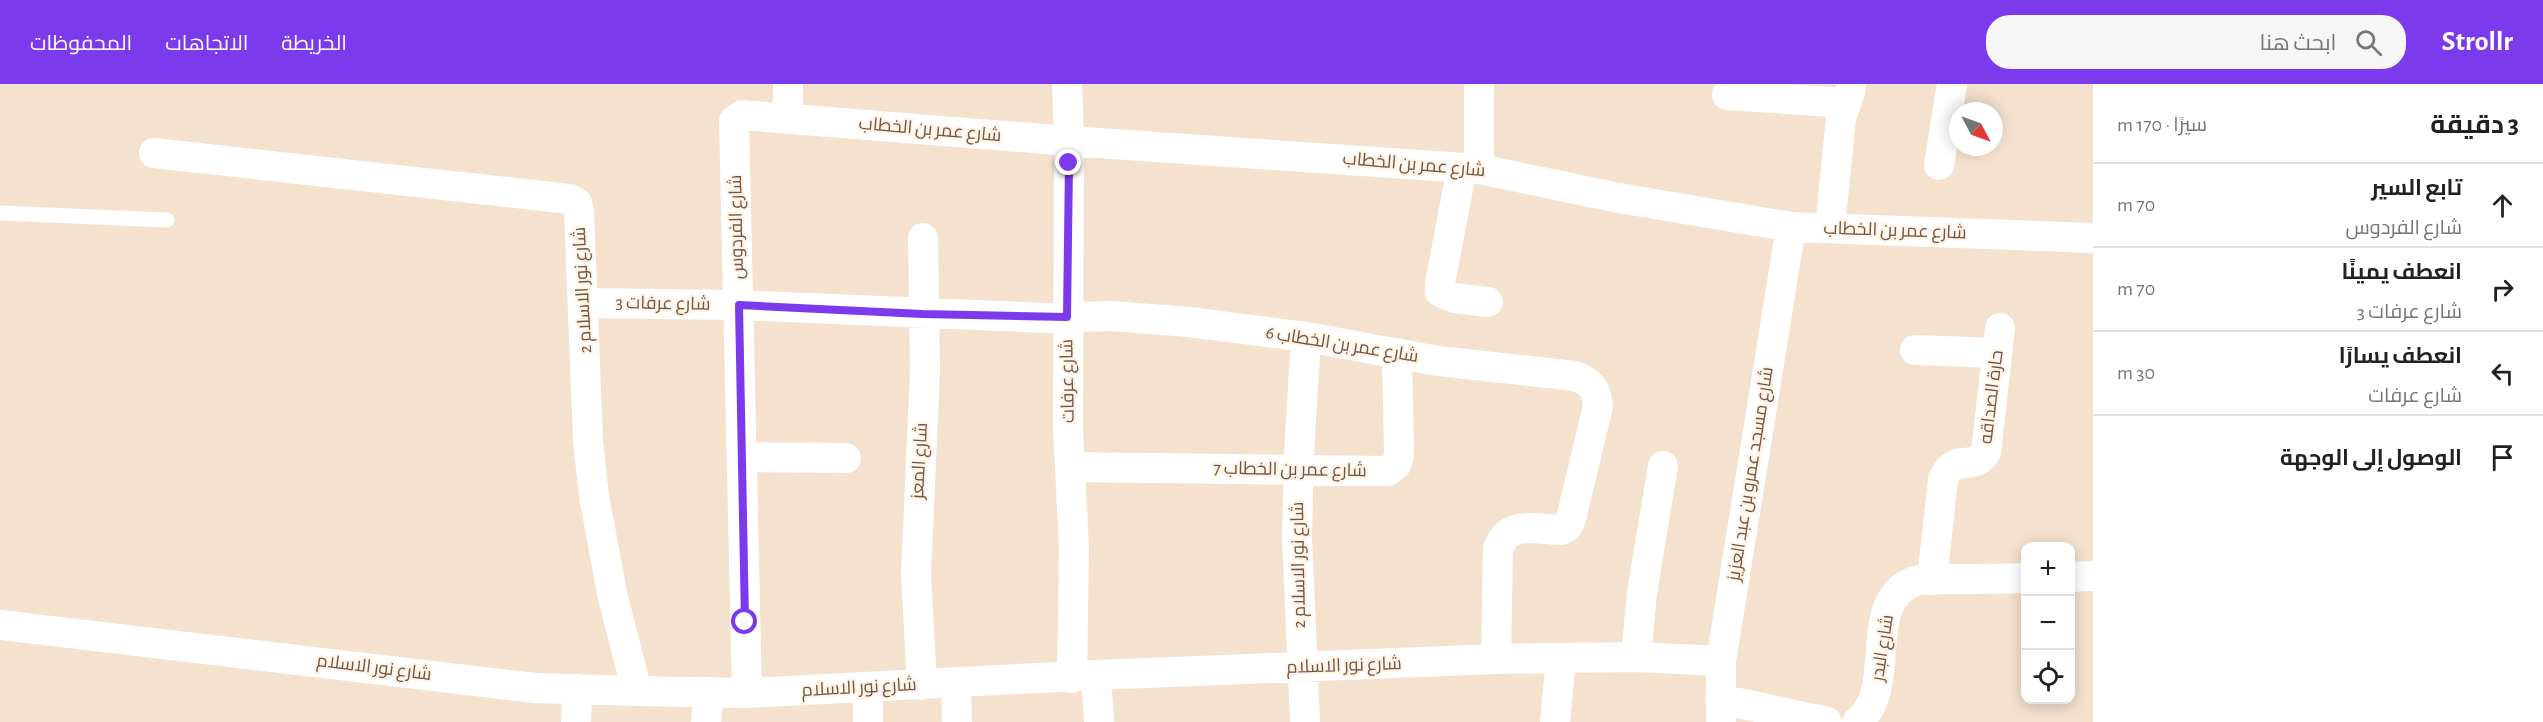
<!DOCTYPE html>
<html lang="ar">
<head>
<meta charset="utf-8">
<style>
  body { margin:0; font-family:"Alegreya Sans",Cairo,sans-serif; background:#f6f6f6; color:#202124; direction:rtl }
  .controls { position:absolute; right:18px; bottom:18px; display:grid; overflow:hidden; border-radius:12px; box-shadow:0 3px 15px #0003 }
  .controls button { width:54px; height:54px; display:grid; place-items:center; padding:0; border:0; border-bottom:2px solid #e0e0e0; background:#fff; color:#202124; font:30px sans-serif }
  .compass { position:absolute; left:1949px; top:18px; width:54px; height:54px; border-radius:50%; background:#fff; box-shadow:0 3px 15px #0003; rotate:131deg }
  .stop { position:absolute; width:18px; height:18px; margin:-14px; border:4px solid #7c3aed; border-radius:50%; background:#fff }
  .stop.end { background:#7c3aed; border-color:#fff; box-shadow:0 2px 6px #0008 }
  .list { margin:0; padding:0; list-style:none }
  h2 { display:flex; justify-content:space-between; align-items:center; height:78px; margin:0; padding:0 24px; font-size:26px }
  h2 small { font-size:20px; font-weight:400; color:#757577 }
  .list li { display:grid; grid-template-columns:39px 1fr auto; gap:18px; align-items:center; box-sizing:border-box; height:84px; padding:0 24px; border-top:2px solid #e0e0e0 }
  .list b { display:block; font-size:22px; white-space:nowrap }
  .list p { margin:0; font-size:20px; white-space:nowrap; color:#757577 }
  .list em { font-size:20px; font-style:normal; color:#757577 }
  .icon { flex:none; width:33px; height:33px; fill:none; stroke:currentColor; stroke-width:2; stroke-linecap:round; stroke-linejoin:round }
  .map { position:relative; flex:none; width:2093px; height:638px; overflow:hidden; direction:ltr }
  header { display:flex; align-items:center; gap:36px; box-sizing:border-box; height:84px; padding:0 30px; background:#7c3aed; color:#fff }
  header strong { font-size:28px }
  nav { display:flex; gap:33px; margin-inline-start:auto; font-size:21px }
  .search { width:420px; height:54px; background:#f6f6f6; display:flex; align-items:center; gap:15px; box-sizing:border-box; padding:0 21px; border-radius:24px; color:#757577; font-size:22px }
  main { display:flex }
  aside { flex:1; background:#fff }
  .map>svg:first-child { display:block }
  .residential { fill:#f4e1ce; fill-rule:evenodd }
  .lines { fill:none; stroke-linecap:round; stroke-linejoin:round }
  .lane { stroke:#fff; stroke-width:15 }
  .street { stroke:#fff; stroke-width:30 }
  .route { stroke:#7c3aed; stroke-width:8 }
  .labels { text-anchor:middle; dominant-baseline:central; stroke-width:4.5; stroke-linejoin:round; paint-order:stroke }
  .street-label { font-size:18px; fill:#735547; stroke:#fff4e6 }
</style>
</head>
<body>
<header>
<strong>Strollr</strong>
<div class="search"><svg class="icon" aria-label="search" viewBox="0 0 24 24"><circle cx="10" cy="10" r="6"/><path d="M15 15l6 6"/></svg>ابحث هنا</div>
<nav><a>الخريطة</a><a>الاتجاهات</a><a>المحفوظات</a></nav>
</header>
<main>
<aside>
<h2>3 دقيقة<small>سيرًا · 170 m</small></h2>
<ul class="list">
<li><svg class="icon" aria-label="ahead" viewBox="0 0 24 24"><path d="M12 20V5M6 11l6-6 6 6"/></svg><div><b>تابع السير</b><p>شارع الفردوس</p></div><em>70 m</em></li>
<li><svg class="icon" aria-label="right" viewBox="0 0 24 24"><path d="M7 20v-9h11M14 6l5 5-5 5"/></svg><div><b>انعطف يمينًا</b><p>شارع عرفات 3</p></div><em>70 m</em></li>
<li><svg class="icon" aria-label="left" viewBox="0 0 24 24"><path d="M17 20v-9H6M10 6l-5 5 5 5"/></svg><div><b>انعطف يسارًا</b><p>شارع عرفات</p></div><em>30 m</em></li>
<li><svg class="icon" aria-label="arrive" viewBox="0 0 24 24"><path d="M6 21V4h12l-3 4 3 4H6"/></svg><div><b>الوصول إلى الوجهة</b></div></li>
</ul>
</aside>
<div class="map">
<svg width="2093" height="638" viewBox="0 0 2093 638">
  <rect width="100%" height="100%" fill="#fcf0e0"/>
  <path class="residential" d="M0,0H2093V638H0ZM1958,27H1994V63H1958ZM2026,462H2070V616H2026Z"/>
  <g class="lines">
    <path class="lane" d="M0,129L167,136"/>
    <path class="street" d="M788,0V35
      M1067,0L1069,57L1068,343L1074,465L1072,594
      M1727,11L1846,19
      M154,69L570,115L577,119L579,127L588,357L594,412L613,514L637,607
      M1939,81L1952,0
      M1462,84L1440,199V208L1454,214L1488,218
      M1479,85V0
      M1830,144L1841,34L1850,9L1851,0
      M583,219L739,221L1045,234L1112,232L1189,238L1306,253L1438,277L1575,292C1591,298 1596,304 1598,322L1571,435L1567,443L1561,446C1535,445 1508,436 1498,465L1496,575
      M1915,266L1997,269
      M742,373L846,374
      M1070,383L1388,387L1396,381L1399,371L1397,269
      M2070,493L2093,492
      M1932,496L1943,395C1955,367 1973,389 1986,368L2000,244
      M0,541L535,604L637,607L747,609L1096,591L1496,575L1636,573L1721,577
      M1636,573L1642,509L1663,382
      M1096,591L1099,638
      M956,599L957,638
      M922,601L916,491L925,286L923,154
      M747,609L734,37L742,31L1069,57L1479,85L1619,114L1791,143L2093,154
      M1720,615L1827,638
      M576,638L577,605
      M706,638L709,608
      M868,638V603
      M1305,638L1297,454L1299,370L1306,253
      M1555,638L1561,574
      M1721,638V577L1791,143
      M1857,638C1900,606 1859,517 1915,497C1924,494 1937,496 1947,495C1973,495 1999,495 2026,494"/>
  </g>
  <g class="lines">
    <path class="route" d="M745,538L739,221L922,230L1067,233L1069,79"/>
  </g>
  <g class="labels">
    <g class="street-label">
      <text transform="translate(930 46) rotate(5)">شارع عمر بن الخطاب</text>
      <text transform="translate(1414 81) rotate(5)">شارع عمر بن الخطاب</text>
      <text transform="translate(737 143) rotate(-91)">شارع الفردوس</text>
      <text transform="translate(1895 147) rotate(2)">شارع عمر بن الخطاب</text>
      <text transform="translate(583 206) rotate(-93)">شارع نور الاسلام 2</text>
      <text transform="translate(663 220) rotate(1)">شارع عرفات 3</text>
      <text transform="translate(1342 261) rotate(9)">شارع عمر بن الخطاب 6</text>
      <text transform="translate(1068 297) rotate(-91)">شارع عرفات</text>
      <text transform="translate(1992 313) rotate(-83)">حارة الصداقه</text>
      <text transform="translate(920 377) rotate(-87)">شارع المعز</text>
      <text transform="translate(1290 386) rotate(1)">شارع عمر بن الخطاب 7</text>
      <text transform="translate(1751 390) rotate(-81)">شارع مسجد عمرو بن عبد العزيز</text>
      <text transform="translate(1299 481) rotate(-91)">شارع نور الاسلام 2</text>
      <text transform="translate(1883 564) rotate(-81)">شارع البدر</text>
      <text transform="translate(1344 582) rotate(-2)">شارع نور الاسلام</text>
      <text transform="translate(374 584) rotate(7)">شارع نور الاسلام</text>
      <text transform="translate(859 604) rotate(-3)">شارع نور الاسلام</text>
    </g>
  </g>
</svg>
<div class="controls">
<button>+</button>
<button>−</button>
<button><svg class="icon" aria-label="locate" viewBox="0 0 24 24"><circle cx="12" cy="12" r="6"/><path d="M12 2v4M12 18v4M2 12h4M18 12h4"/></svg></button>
</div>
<svg class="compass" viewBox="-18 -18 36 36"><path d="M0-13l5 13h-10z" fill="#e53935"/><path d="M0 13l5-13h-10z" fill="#757577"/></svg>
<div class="stop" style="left:745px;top:538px"></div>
<div class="stop end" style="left:1069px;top:79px"></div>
</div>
</main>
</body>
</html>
